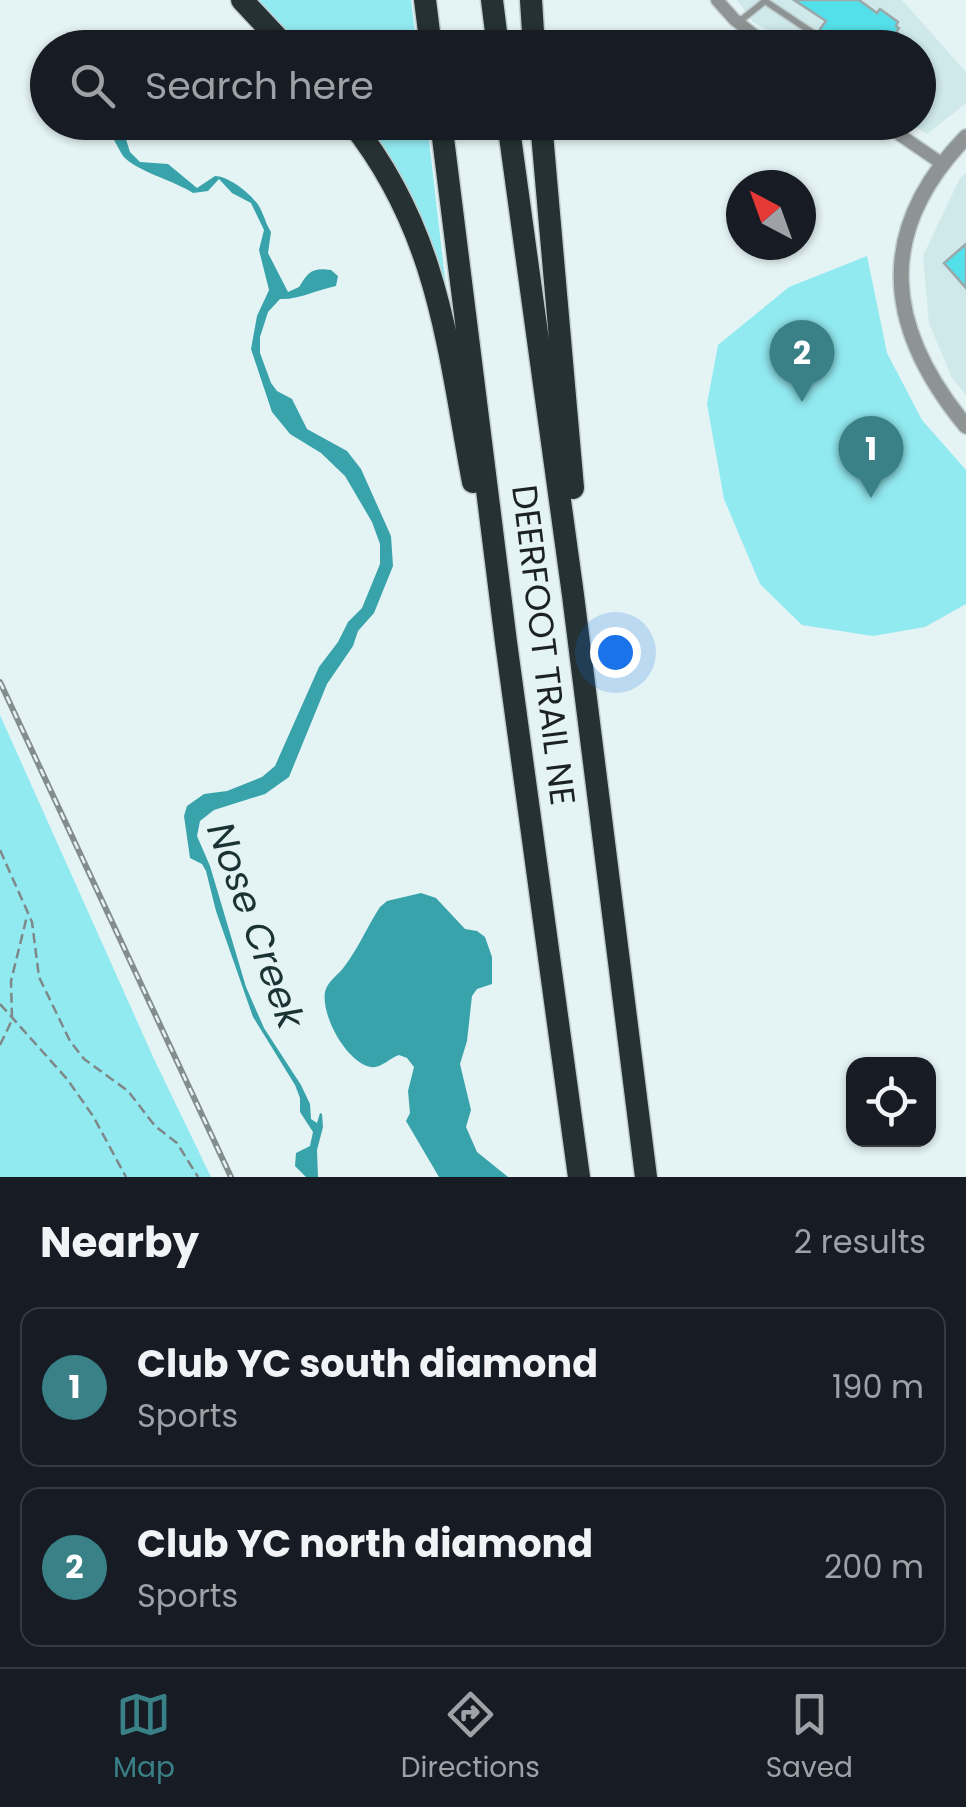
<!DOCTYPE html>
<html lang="en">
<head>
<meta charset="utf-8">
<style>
  body { margin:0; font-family:Poppins,sans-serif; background:#242831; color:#f1f3f6 }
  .controls { position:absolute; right:30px; bottom:30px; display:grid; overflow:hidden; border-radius:20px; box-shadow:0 2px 8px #0004 }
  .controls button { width:90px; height:90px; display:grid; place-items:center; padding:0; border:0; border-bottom:2px solid #363941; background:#171b24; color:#f1f3f6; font:50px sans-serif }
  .compass { position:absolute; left:726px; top:170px; width:90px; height:90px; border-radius:50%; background:#171b24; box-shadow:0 2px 8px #0004; rotate:319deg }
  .you { position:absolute; left:615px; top:652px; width:35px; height:35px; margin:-25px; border:8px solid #fff; border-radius:50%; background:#1a73e8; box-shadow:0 0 0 15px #1a73e833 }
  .badge { display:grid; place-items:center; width:65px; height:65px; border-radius:50%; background:#398187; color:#fff; font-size:32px; font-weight:700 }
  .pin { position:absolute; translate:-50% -82px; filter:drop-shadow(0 2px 5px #0008) }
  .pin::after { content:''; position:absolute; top:52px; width:35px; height:30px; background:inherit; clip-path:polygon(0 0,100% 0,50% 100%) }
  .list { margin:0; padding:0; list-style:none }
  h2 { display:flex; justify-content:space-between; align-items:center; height:130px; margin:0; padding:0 40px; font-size:42px }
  h2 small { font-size:32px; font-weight:400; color:#9ea1a6 }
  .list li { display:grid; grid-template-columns:65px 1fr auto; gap:30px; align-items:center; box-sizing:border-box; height:160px; margin:0 20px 20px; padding:0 20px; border:2px solid #363941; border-radius:20px }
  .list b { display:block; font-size:38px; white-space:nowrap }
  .list p { margin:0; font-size:32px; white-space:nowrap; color:#9ea1a6 }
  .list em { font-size:32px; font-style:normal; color:#9ea1a6 }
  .icon { flex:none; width:55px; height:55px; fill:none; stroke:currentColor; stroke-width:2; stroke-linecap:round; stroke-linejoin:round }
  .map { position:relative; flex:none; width:966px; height:1177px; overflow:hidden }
  .search { position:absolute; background:#171b24; box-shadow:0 2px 8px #0004; left:30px; right:30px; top:30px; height:110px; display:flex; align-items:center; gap:25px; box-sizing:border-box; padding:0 35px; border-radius:55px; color:#9ea1a6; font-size:38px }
  .sheet { height:490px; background:#171b24 }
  nav { display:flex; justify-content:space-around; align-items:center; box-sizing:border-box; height:140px; border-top:2px solid #363941; background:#171b24; font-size:28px; color:#9ea1a6 }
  nav a { display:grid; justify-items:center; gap:5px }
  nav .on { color:#398187 }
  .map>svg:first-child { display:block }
  .built { fill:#cfe8ea }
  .green { fill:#92eaf1 }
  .water { fill:#39a3ab }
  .building { fill:#54e0ea; stroke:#9aa8a9; stroke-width:2.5 }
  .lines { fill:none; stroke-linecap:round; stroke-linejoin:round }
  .service-casing { stroke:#c0cdce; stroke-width:9 }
  .minor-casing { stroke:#c0cdce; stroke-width:15 }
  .tertiary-casing { stroke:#c0cdce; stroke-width:18 }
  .motorway-casing { stroke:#c0cdce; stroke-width:25 }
  .path { stroke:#7e8889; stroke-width:2.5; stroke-dasharray:10 5; stroke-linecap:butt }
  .service { stroke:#8e9494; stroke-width:6 }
  .minor { stroke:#8e9494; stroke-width:12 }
  .tertiary { stroke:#8e9494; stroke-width:15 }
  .motorway { stroke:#253132; stroke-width:22 }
  .rail-casing { stroke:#838d8e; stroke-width:6 }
  .rail { stroke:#e4f3f4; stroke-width:2.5; stroke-dasharray:8; stroke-linecap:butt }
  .labels { text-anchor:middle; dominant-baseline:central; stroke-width:8; stroke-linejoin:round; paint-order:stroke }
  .street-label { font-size:35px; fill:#1c2222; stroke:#e4f3f4 }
  .water-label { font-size:38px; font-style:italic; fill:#1b3335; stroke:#e4f3f4 }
</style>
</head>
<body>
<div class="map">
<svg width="966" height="1177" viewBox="0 0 966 1177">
  <rect width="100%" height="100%" fill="#e4f3f4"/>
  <path class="built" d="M737,0H902L966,72V103L927,134L909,123L918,122V48L793,47L752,21Z
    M966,173V395L952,378L929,323L923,256L960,178Z"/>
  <path class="green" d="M251,0H411L417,47H291Z
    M356,123H427L447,296L437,257L414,203Z
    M867,256L887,353L922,420L966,470V604L925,627L873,636L802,625L760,584L724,499L707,404L718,345L789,287Z
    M0,715L154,1059L211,1177H0Z"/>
  <path class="water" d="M65,123H115L124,133L130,152L140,162L168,164L197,188L215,176C229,176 255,196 261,210C265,218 266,224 271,232L268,253L288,292L299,287C308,273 311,267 331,270L338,276L336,286C316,290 298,300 280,299L268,312L260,337V353L271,383L277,391L292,399L307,429L347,451L361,469L391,536L393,566L374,613L358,631L353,646L327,684L289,777L265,794L214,810L200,821L197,836L210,866L246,987L264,1028L301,1085L310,1104L311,1119L317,1123L320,1113L322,1114L323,1127L317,1150L318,1177H306L295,1166L296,1153L310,1146L313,1132L300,1112V1098L295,1085L253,1017L216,911L206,871L202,864L190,858L184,816L187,806L204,794L227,791L262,777L275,766L319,667L338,642L348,622L362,608L380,564V544L372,522L345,476L321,453L290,434L272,412L251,349L257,316L269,290L259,250L264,230L251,203L232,193L219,179L208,191L193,193C175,181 136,171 123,156C117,147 114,137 106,129L76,128Z
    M421,893L436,898L465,929L477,931L485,937L492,957V984L477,989L472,996L467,1041L460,1064L471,1110L466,1127L477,1152L508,1177H439L406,1121L410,1113L408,1091L414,1067L407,1058L399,1055C390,1058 380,1069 371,1067C347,1063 321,1016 325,992C327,982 338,975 344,967C358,949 367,927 380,907L387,901Z"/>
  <path class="building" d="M794,0H859L877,13L880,9L898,22L896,26L899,28L886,48H851L832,35L823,38L822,48H817L810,44L821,40L820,29L826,21Z
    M966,244V288L944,263Z"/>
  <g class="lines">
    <g class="service-casing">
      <path id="service" d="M740,21L765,1L816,35
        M827,43L830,48"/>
    </g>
    <g class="minor-casing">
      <path id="minor" d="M717,0L734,19L770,48
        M881,122L941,163"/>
    </g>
    <g class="tertiary-casing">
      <path id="tertiary" d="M966,137C874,232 885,328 966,426"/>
    </g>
    <g class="motorway-casing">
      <path id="motorway" d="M242,0L287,48
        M425,0L431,48
        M492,0L498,48
        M531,0L534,48
        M351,122C439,232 448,349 473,482
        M441,122L506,642L579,1177
        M508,122L573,595L646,1177
        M541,122L573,488"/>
    </g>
    <path class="path" d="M0,850L32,922L39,977L70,1041L84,1059L128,1091L155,1126L177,1143L198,1177
      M0,1004L67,1079L93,1116L126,1177
      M0,1045L12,1020L11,981L27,916"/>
    <use href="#service" class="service"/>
    <use href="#minor" class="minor"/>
    <use href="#tertiary" class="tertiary"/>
    <use href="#motorway" class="motorway"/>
    <g class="rail-casing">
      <path id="rail" d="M0,682L231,1177"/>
    </g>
    <use href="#rail" class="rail"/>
  </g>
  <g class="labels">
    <g class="street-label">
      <text transform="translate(544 645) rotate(83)">DEERFOOT TRAIL NE</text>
    </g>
    <g class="water-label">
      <text transform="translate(256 925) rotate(70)">Nose Creek</text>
    </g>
  </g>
</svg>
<div class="controls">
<button><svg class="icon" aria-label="locate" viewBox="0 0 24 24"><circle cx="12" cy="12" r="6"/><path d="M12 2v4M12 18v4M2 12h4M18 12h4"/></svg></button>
</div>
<svg class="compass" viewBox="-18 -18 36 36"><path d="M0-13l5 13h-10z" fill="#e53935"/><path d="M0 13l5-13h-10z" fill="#9ea1a6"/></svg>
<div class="you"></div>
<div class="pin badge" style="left:871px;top:498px">1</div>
<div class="pin badge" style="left:802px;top:402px">2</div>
<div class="search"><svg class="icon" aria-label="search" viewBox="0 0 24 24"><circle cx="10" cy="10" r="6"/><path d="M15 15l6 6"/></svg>Search here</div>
</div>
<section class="sheet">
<h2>Nearby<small>2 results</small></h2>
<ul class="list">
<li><span class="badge">1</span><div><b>Club YC south diamond</b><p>Sports</p></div><em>190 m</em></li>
<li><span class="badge">2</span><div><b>Club YC north diamond</b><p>Sports</p></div><em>200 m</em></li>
</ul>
</section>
<nav>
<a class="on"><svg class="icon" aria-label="map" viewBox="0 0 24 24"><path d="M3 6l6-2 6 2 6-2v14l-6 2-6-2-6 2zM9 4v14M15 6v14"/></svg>Map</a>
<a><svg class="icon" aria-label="directions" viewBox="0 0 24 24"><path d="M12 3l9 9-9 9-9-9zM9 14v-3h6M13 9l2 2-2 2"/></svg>Directions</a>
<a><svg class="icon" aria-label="saved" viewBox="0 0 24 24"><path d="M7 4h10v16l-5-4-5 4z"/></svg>Saved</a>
</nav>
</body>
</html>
